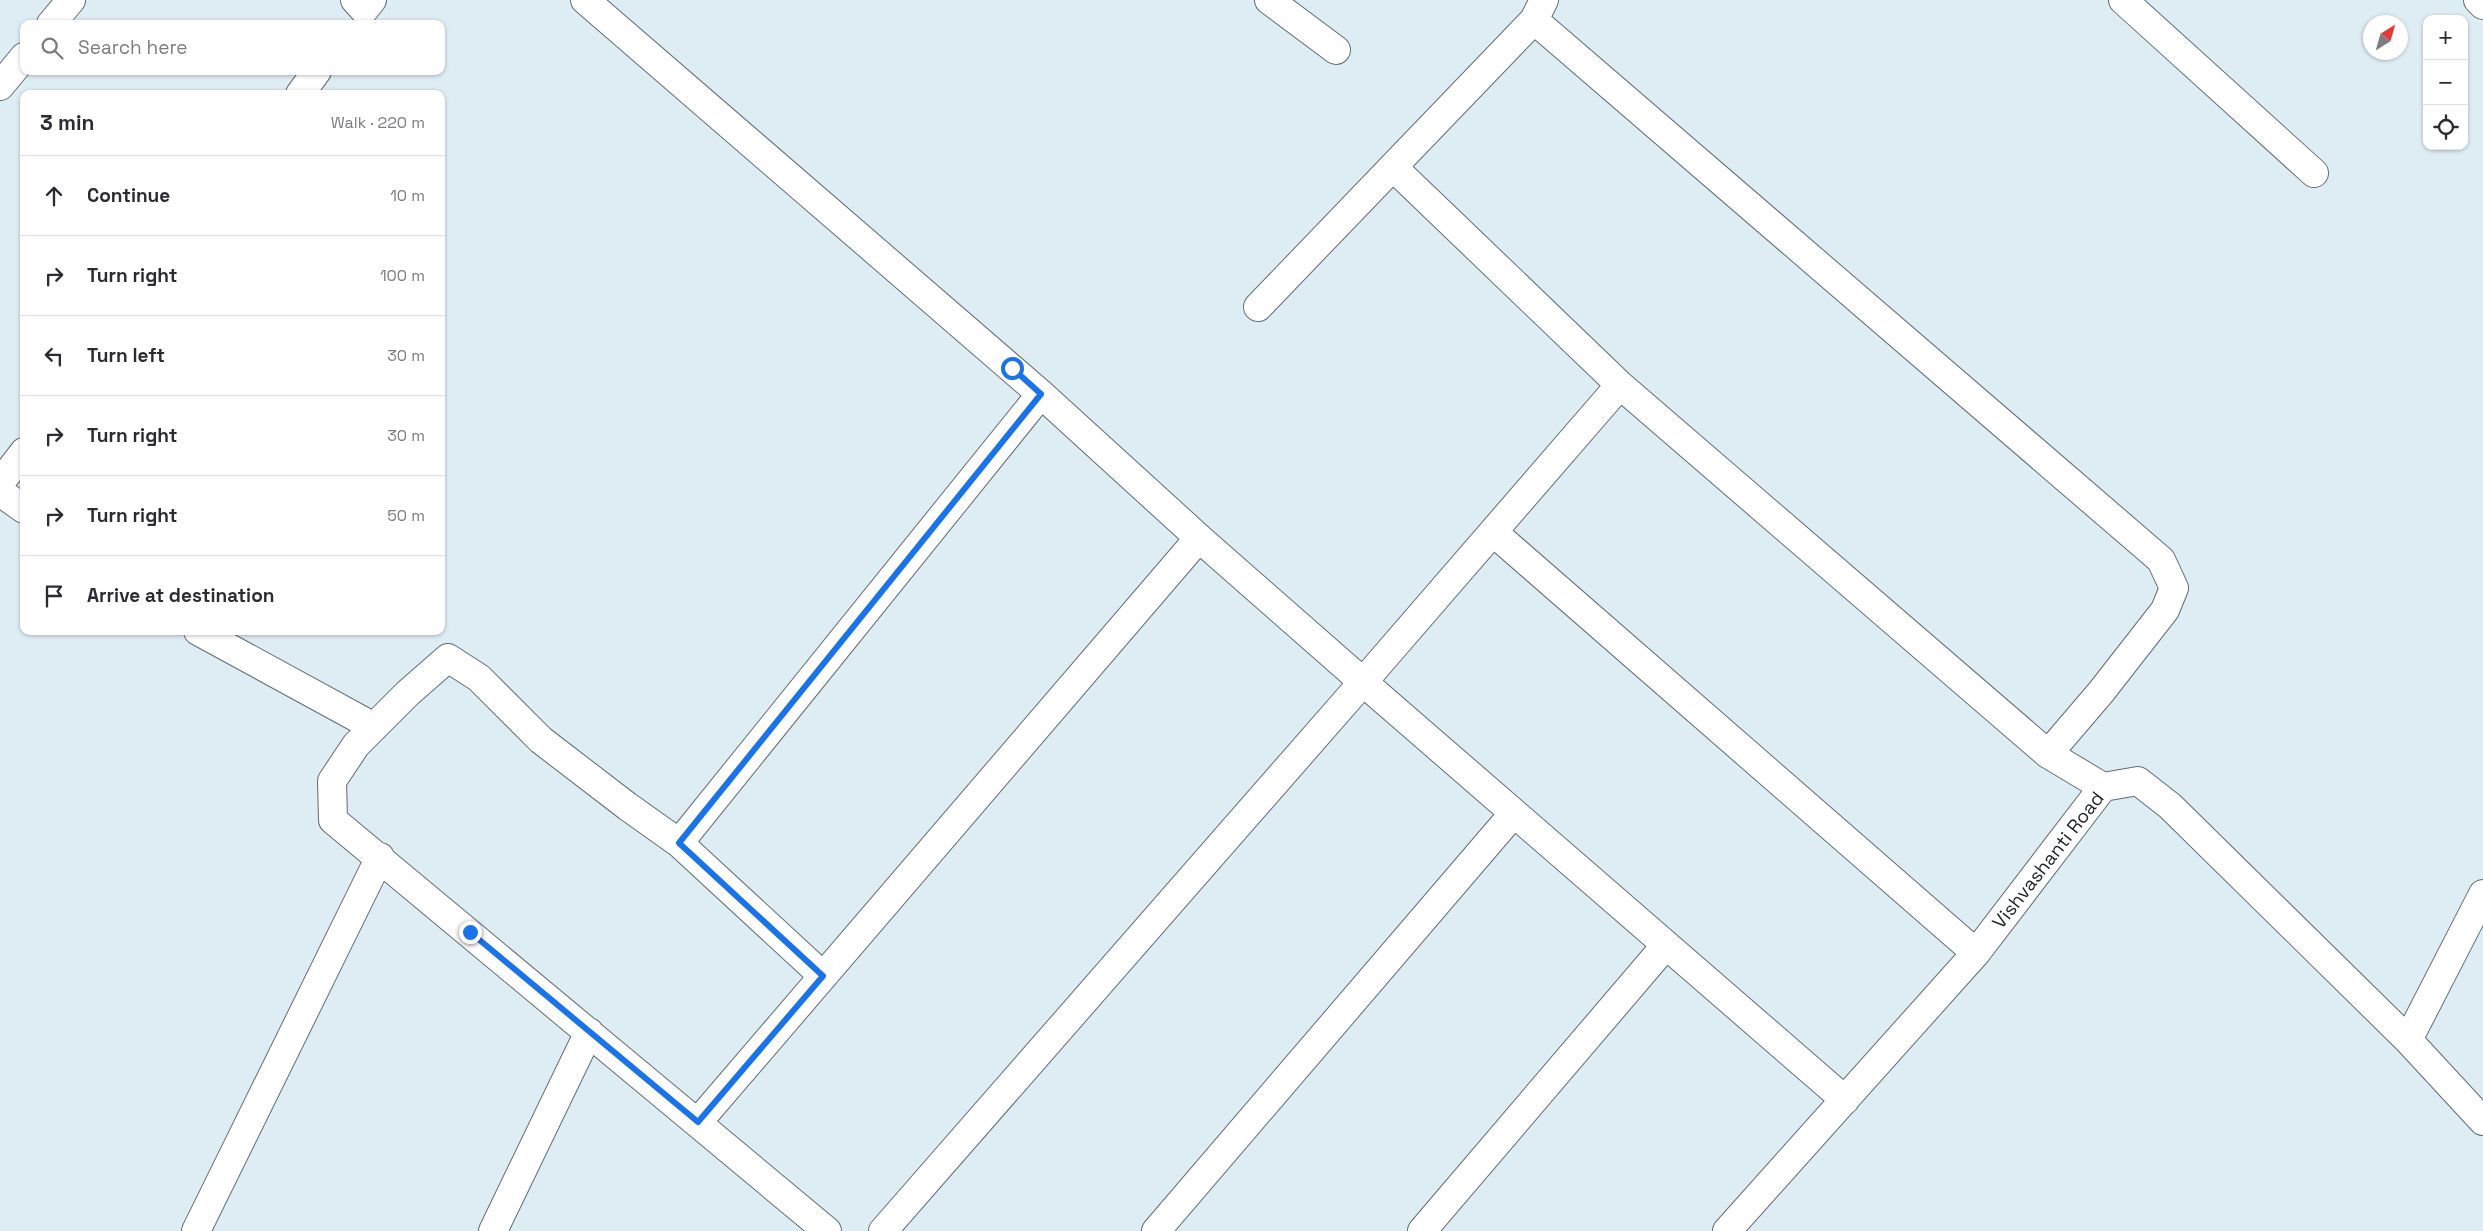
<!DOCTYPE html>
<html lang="en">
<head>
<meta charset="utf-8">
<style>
  body { margin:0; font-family:"Space Grotesk",sans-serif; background:#f2f2f3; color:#2b2b33 }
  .controls { position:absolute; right:15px; top:15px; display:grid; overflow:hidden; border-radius:10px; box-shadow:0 1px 4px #0004 }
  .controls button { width:45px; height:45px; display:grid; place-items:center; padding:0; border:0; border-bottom:1px solid #e1e1e2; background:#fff; color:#2b2b33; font:25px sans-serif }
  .compass { position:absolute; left:2363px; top:15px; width:45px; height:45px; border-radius:50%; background:#fff; box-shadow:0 1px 4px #0004; rotate:37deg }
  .stop { position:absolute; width:15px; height:15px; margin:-11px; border:4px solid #1a73e8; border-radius:50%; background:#fff }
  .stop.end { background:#1a73e8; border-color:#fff; box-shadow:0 1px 5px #0008 }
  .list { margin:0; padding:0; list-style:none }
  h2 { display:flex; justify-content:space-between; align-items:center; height:65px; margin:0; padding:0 20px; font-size:21px }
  h2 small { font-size:16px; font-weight:400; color:#7c7c81 }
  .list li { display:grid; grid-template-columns:32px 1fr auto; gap:15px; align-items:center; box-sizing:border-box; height:80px; padding:0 20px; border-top:1px solid #e1e1e2 }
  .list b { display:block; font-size:19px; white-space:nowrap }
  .list em { font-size:16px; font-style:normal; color:#7c7c81 }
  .icon { flex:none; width:28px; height:28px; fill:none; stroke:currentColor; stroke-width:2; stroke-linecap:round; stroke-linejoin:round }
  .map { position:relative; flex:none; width:2483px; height:1231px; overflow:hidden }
  .search { position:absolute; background:#fff; box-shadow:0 1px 4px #0004; left:20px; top:20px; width:425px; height:55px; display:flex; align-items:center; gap:12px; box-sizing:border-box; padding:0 18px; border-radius:10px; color:#7c7c81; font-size:19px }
  .panel { position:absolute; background:#fff; box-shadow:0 1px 4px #0004; left:20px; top:90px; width:425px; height:545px; border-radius:10px }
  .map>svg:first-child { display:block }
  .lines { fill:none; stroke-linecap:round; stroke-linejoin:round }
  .minor-casing { stroke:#616d73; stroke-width:30 }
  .minor { stroke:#fff; stroke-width:28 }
  .route { stroke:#1a73e8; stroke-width:6 }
  .labels { text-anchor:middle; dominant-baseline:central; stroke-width:5; stroke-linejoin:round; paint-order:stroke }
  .street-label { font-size:19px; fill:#1d2225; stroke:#fff }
</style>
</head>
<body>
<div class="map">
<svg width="2483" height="1231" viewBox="0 0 2483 1231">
  <rect width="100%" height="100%" fill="#deecf4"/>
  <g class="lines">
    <g class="minor-casing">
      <path id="minor" d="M355,0L364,10L372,0
        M585,0L1041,394L1199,538L1363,682L1845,1100
        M1269,0L1336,50
        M2123,0L2314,173
        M2478,0L2483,5
        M1534,20L2161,560L2174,588L2165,610L2101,692L2048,754
        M51,24L71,0
        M0,86L24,57
        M300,94L317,71
        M1394,168L1620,385L2048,754L2103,787
        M1258,307L1534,20L1544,0
        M0,483L24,452
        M0,492L24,509
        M1493,532L1976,953
        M198,631L374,727
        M679,843L1041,394
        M823,976L679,843L627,806L541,740L479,678L448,658L408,693L356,745L332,781L333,820L827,1231
        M2408,1040L2483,894
        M698,1122L1199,538
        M196,1231L380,857
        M493,1231L589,1032
        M883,1231L1363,682L1620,385
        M1156,1231L1514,813
        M1422,1231L1666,945
        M1727,1231L1976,953L2103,787L2138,781L2170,806L2408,1040L2483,1121"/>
    </g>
    <use href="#minor" class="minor"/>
  </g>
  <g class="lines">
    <path class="route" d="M470,932L698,1122L823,976L679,843L1041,394L1012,368"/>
  </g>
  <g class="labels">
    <g class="street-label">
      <text transform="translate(2048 860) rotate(-52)">Vishvashanti Road</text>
    </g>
  </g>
</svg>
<div class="controls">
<button>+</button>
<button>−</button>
<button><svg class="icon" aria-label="locate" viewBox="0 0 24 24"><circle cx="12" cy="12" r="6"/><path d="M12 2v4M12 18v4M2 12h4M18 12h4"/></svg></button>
</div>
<svg class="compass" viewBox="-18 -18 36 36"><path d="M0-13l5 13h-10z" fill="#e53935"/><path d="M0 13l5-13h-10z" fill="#7c7c81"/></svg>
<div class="stop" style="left:1012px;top:368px"></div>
<div class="stop end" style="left:470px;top:932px"></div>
<div class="search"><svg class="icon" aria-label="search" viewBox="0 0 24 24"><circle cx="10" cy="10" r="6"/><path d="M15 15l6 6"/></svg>Search here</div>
<section class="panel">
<h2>3 min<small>Walk · 220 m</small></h2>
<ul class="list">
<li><svg class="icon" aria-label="ahead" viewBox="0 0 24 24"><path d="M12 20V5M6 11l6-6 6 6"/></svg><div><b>Continue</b></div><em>10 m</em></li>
<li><svg class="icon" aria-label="right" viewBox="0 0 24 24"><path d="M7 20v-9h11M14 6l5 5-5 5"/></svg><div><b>Turn right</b></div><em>100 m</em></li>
<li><svg class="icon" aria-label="left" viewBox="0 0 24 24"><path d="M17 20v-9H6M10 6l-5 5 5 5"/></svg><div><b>Turn left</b></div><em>30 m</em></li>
<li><svg class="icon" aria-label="right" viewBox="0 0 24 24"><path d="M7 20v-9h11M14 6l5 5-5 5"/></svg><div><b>Turn right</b></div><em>30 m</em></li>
<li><svg class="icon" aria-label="right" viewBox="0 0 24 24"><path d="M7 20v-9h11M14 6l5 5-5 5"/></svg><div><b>Turn right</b></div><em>50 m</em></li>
<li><svg class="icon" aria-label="arrive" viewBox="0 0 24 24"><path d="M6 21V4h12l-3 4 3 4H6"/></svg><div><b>Arrive at destination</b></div></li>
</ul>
</section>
</div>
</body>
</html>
